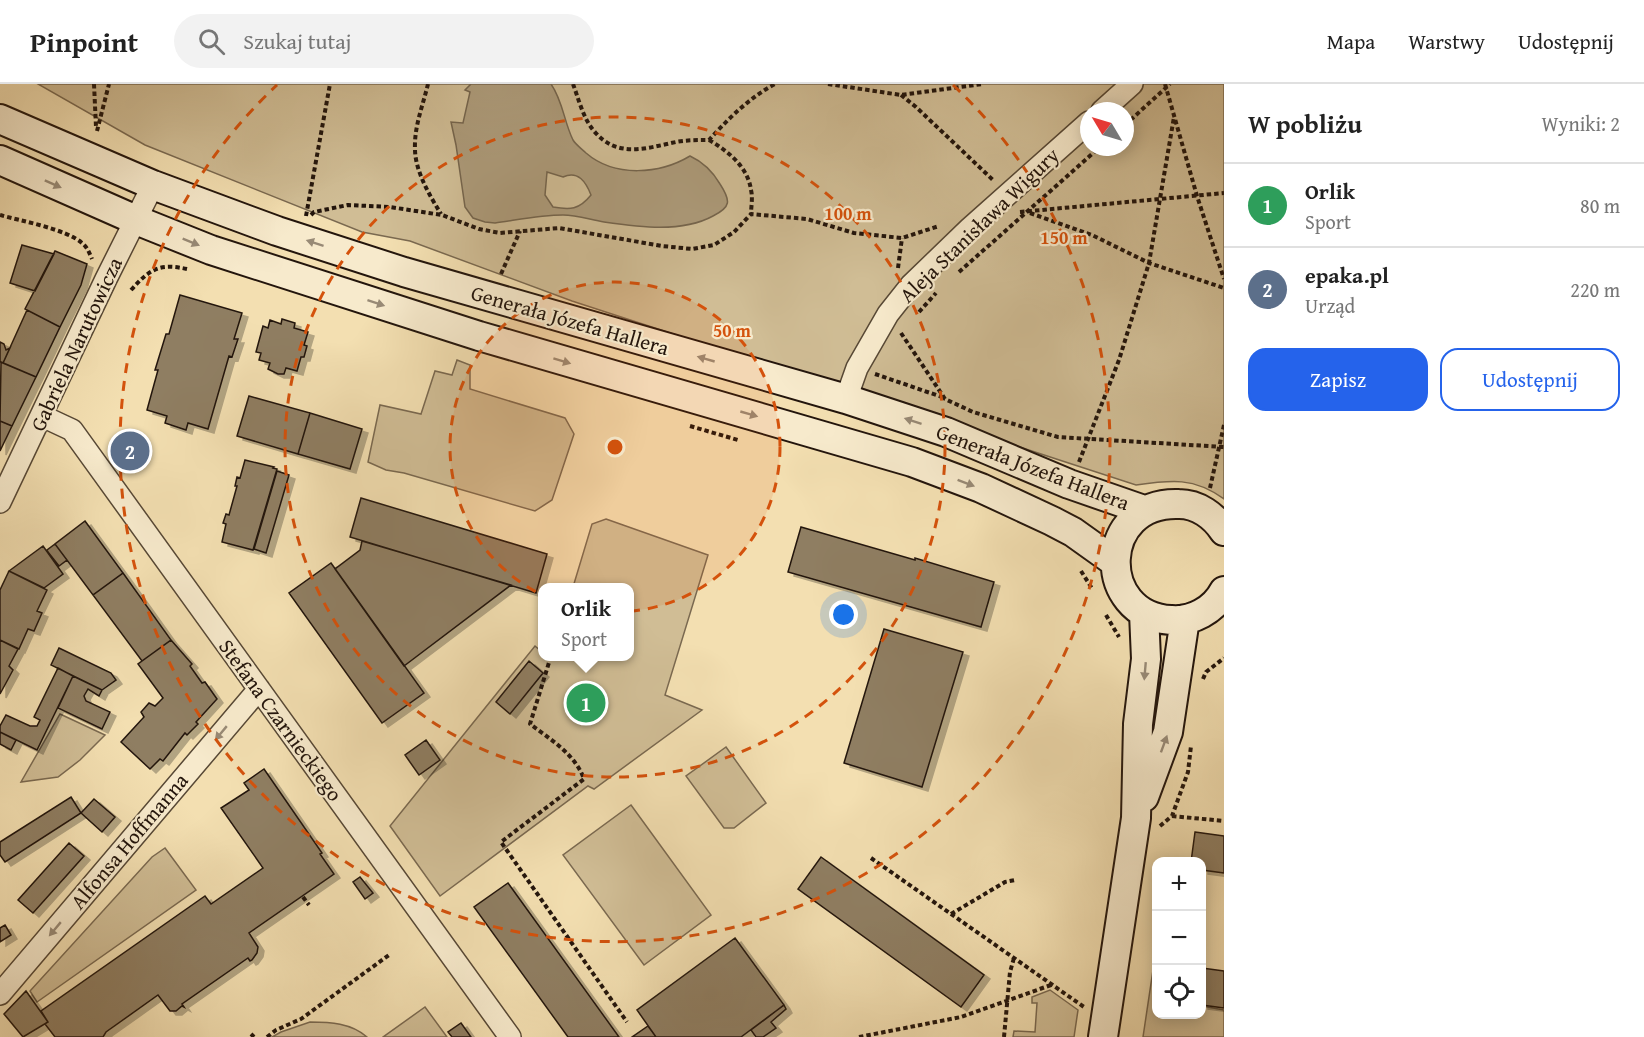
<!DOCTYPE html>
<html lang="pl">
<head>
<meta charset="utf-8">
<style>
  body { margin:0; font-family:"Gentium Book Plus",serif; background:#f2f2f2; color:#222 }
  .controls { position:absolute; right:18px; bottom:18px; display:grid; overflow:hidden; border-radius:12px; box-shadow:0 3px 15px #0003 }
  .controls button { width:54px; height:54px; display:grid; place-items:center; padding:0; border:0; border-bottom:2px solid #e0e0e0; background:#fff; color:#222; font:30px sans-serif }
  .compass { position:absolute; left:1080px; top:18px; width:54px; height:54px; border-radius:50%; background:#fff; box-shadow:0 3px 15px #0003; rotate:308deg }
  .you { position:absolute; left:844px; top:531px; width:21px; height:21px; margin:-15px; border:4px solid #fff; border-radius:50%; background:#1a73e8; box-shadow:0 0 0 9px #1a73e833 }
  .badge { display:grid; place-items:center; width:39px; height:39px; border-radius:50%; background:#2563eb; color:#fff; font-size:20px; font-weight:700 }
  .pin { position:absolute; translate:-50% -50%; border:3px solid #fff; box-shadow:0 2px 6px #0006 }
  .popup { position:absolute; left:538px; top:499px; width:96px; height:78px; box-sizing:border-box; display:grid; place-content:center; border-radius:12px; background:#fff; filter:drop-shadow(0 2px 4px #0005); font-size:20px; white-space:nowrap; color:#767676 }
  .popup b { font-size:22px; color:#222 }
  .popup::after { content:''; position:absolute; left:50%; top:100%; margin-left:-12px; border:12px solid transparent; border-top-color:#fff }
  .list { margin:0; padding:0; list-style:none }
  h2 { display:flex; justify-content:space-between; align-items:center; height:78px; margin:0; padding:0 24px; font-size:26px }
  h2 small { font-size:20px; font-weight:400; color:#767676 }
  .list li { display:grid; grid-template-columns:39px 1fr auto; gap:18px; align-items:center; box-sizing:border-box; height:84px; padding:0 24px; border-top:2px solid #e0e0e0 }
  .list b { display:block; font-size:22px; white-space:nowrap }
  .list p { margin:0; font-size:20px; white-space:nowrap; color:#767676 }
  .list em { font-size:20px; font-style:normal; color:#767676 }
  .actions { display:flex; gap:12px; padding:18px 24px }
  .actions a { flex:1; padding:14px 0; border:2px solid #2563eb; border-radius:18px; text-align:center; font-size:21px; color:#2563eb }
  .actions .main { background:#2563eb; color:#fff }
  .icon { flex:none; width:33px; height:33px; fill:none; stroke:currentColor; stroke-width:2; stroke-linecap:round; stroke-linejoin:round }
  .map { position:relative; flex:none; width:1224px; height:953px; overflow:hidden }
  header { display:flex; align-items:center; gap:36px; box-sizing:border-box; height:84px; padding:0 30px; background:#fff; border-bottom:2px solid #e0e0e0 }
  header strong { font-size:28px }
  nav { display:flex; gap:33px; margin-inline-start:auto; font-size:21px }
  .search { width:420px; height:54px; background:#f2f2f2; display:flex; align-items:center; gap:15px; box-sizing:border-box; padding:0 21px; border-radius:33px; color:#767676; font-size:22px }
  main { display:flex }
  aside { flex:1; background:#fff }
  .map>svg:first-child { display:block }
  .green { fill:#d0bd95; stroke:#7a6950; stroke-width:1.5; fill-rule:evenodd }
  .water { fill:#ac9a79; stroke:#75654d; stroke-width:1.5; fill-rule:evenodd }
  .building { fill:#8f7e62; stroke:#23150c; stroke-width:1.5; filter:url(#shadow) }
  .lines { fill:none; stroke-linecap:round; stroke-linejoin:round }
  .street-casing { stroke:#574835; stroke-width:24 }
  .secondary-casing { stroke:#23150c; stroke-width:32 }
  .path { stroke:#23150c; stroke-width:4; stroke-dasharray:4.5 3; stroke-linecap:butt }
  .street { stroke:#f7eacc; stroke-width:21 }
  .secondary { stroke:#f7eacc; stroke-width:28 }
  .oneway { fill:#988a76 }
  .ring { fill:none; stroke:#d4520c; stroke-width:3; stroke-dasharray:10 8 }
  .labels { text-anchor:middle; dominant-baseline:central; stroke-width:4.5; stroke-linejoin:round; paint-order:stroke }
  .street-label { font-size:21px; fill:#23150c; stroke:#f7eacc }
  .centre { fill:#d4520c; stroke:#f7eacc; stroke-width:3 }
  .ring-label { font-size:18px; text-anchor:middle; font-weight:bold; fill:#d4520c; stroke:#f7eacc; stroke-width:4.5; stroke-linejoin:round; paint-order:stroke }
</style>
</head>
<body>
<header>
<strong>Pinpoint</strong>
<div class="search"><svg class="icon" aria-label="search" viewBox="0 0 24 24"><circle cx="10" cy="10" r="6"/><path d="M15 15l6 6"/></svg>Szukaj tutaj</div>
<nav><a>Mapa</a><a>Warstwy</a><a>Udostępnij</a></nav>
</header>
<main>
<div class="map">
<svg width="1224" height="953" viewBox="0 0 1224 953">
  <defs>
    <filter id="shadow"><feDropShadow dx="6" dy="4" stdDeviation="0" flood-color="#0004"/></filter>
  </defs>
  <rect width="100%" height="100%" fill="#f3dfb1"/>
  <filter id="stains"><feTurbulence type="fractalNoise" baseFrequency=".00333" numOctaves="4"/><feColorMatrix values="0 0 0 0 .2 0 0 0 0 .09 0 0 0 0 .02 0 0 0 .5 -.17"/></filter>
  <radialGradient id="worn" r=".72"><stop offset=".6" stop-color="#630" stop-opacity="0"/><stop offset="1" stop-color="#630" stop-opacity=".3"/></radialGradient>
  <path class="green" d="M38,0H1224V415C1194,393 1171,396 1136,401L572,217L410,157L362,148L145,61ZM1089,27H1125V63H1089Z
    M457,276L470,281V305L565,334L574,350L552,416L535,427L404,389L386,386L368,378L380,321L421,330L435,287L452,291Z
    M606,435L708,471L665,611L702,626L594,705L588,702L440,812L390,742L535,562L542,568V572H630V504L573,503L592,440Z
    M60,630L105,651L80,676L58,693L21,698Z
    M726,663L766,719L734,744H724L686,692Z
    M631,721L711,831L644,881L563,771Z
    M165,764L196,806L37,918L30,907L152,773Z
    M1156,866V930H1202V922L1224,926V953H1143Z
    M1050,906L1078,926L1074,953H1013L1014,947L1035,948L1037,919H1032V913Z
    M425,923L447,953H383Z
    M310,938C330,938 351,939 367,953H272L281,948Z"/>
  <path class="water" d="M471,0H551C563,17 564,38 573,56C576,61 582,65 586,69C615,94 660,90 690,72C703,78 713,88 720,100C731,117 731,123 713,132C682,149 639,143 604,138C591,136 577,131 563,131C541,131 517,136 495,139L485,138L473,134L465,123L456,61L451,38L463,39L470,8L465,6ZM547,88L563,93C578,86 586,98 591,111C579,126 570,126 553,123L545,111Z"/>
  <path class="building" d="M22,161L54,170L35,207L10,199Z
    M55,167L87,180L81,201L60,243L25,225Z
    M180,211L242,229L234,255H238L232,273L229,272L208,345L188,339L186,346L165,339L167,332L147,326L158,286H155L166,250H169Z
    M27,226L60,243L36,293L3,279Z
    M282,235L295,239L294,244L308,248L304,261L307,262L304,273H301L297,287L286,284L284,290H278L268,285L270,279L259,276L261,269L256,268L263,242L268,244L270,236L281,240Z
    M0,258L4,260L6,266L10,264L3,279L0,278Z
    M1,278L36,293L12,342L0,337Z
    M249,312L310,329L298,370L237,352Z
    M310,329L362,345L350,385L298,370Z
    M0,337L12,342L0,367Z
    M131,350L142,364L137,368L127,354Z
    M129,357L140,372L131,378L120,363Z
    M245,376L274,383L273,384L277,385L253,466L222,458L226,440L223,439L226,430L229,431L237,402H235L237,393L240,394Z
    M277,387L289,391L266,469L254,465Z
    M361,414L547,470L536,509L350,453Z
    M85,437L123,489L93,511L55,460Z
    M801,443L915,476V474L994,498L981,543L788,488Z
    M362,457L511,501L404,582L335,485L360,466Z
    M55,460L67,476L59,482L48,468L47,466Z
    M43,462L63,490L44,504L9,487Z
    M331,479L424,609L382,639L289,509Z
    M9,487L47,506L37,527L42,529L34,547L28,545L19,565L0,556V506Z
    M123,489L171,556L142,577L93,511Z
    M884,545L963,568L922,703L844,679Z
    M0,556L18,565L9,582L13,586L0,610Z
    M171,556L192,580L190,582L202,599L205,598L217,615L196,638L198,640L187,651L185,649L163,677L160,675L150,685L121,658L144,633L141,628L149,619L155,622L163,614L138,580Z
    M59,564L111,589L116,596L102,606L51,581Z
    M529,577L543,589L510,630L496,618Z
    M58,584L73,592L37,666L0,648V642L6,631L30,642H37L40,636L34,633Z
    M73,592L102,606L99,612L88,605L84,612L86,617L110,628L102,645L58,624Z
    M0,648L16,656L11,666L0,660Z
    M426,656L440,676L419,691L405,671Z
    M264,685L322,769L320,770L334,790L249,849L258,863L257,869L252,876L250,877L248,874L182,920L184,923L182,922L176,927H170L158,911L106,948L103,953H55L45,940L48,938L41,927L205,812L211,820L263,784L221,724L249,706L244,699Z
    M71,713L81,729L5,778L0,771V758Z
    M94,715L115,733L102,748L81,729Z
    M1195,748L1224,752V789L1202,786V778H1191Z
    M69,759L84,772L33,829L18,816Z
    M821,773L984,891L961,923L798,805Z
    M360,793L373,809L365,815L353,798Z
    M508,799L619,953H568L474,823Z
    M5,841L11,851L0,858V844Z
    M735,854L784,921L741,953H656L637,926Z
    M1202,884L1224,887V924L1202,921Z
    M26,907L48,938L23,953L4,930Z
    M784,921L786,925L771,938L776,944L763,953H756L751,946Z
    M461,939L471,953H452L448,948Z
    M648,942L656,953H632Z"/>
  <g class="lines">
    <g class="street-casing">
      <path id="street" d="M1102,27L1132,0
        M846,315L857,284L888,230L911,201L970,144L1089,38
        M42,332L72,346L510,953
        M0,418L106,195L153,101
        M0,910L259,605"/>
    </g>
    <g class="secondary-casing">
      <path id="secondary" d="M0,35L153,101L277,147L404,188L846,315L946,348L1069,400L1144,426
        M0,76L136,136L211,166L479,252L912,378L981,404L1052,437L1073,448L1115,478
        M1224,447C1214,432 1198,420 1179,420C1097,417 1095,532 1171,536C1192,538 1214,526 1224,507
        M1144,713L1168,648L1185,535
        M1103,953L1136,734L1138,640L1146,575L1144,529"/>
    </g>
    <path class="path" d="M94,0L96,43
      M428,0C423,21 414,43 415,65C415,87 430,112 441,130
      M573,0C579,16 583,34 594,47C617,75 647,64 676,58C687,56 698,56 709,56C729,34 749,14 775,0
      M828,0L901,11L982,0
      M1165,0L1197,112L1224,195
      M901,11L916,23L993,96
      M1125,41L1170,0
      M97,47L109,0
      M709,56C728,67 748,83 751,106C753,114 751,123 751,130
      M1020,128L1224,109
      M1030,129L1092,151L1149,179L1224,204
      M0,131C21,137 66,145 82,159C87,163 89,168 92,175
      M311,131L314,128L348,121L390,123L442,131L479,145L500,149L559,144L662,162L692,165L714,161L734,148L751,130L807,135L854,149L902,154L939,142
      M306,132L330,0
      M898,184L902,154
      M959,188L1100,63
      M501,190L520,147
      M131,206C150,185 159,179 187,185
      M919,228L936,209
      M901,249L945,315L973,328L1058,353L1224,363
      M875,290L945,314
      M690,342L738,356
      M1079,378L1119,276L1149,179L1174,33
      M1210,404L1224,341
      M1081,487L1093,506
      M1106,531L1119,553
      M551,572L530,640C550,655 575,670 584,695L501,758L627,938
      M1203,595L1206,588L1224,574
      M1172,732L1224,737
      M1160,742L1172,732L1188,688L1191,662
      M871,774L1084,923
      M303,813L309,821
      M951,830L1005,798L1015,796
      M251,950L254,953
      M267,953L276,946L301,935L389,871
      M859,953L961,933L1051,901
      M1004,953L1010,888L1014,874"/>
    <use href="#street" class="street"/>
    <use href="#secondary" class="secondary"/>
  </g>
  <defs><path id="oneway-solid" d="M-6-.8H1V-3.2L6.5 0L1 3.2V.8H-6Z" transform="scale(1.5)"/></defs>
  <g class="oneway">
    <use href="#oneway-solid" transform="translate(53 100) rotate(24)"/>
    <use href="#oneway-solid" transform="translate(191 158) rotate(22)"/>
    <use href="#oneway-solid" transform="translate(315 159) rotate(-162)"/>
    <use href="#oneway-solid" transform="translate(376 219) rotate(18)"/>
    <use href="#oneway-solid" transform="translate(706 275) rotate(-164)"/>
    <use href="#oneway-solid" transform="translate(562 277) rotate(17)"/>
    <use href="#oneway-solid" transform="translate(749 330) rotate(16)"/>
    <use href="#oneway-solid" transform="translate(913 337) rotate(-162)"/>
    <use href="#oneway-solid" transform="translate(966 399) rotate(21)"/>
    <use href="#oneway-solid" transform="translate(1145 587) rotate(95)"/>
    <use href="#oneway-solid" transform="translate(221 649) rotate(130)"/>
    <use href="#oneway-solid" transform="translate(1164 660) rotate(-70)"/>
    <use href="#oneway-solid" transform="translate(55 845) rotate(130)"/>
  </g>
  <circle cx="615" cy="363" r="165" fill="#d4520c" fill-opacity=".12"/>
  <g class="ring">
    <circle cx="615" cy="363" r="165"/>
    <circle cx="615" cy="363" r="330"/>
    <path d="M953 1A495 495 0 1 1 277 1"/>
  </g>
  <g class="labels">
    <g class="street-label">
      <text transform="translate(979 141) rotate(-44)">Aleja Stanisława Wigury</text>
      <text transform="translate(570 236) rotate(16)">Generała Józefa Hallera</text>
      <text transform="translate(76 260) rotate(-65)">Gabriela Narutowicza</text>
      <text transform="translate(1033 383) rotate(21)">Generała Józefa Hallera</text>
      <text transform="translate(281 636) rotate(54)">Stefana Czarnieckiego</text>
      <text transform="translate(129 757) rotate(-50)">Alfonsa Hoffmanna</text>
    </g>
  </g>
  <circle cx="615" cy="363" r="9" class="centre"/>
  <g class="ring-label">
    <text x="848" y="136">100 m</text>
    <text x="1064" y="160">150 m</text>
    <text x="732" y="253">50 m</text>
  </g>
  <rect width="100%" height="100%" filter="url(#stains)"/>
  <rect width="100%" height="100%" fill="url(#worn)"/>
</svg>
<div class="controls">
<button>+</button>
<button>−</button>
<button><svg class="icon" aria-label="locate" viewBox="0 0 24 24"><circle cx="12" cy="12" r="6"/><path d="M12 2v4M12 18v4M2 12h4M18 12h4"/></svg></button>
</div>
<svg class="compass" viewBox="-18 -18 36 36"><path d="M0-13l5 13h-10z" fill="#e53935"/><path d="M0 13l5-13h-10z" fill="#767676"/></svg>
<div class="you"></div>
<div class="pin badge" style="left:586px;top:619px;background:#2e9e5b">1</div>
<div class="popup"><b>Orlik</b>Sport</div>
<div class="pin badge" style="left:130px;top:367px;background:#5c6f8a">2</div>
</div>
<aside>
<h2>W pobliżu<small>Wyniki: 2</small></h2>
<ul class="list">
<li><span class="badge" style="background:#2e9e5b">1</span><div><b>Orlik</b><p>Sport</p></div><em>80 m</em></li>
<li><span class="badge" style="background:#5c6f8a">2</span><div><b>epaka.pl</b><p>Urząd</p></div><em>220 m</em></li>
</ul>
<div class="actions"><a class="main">Zapisz</a><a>Udostępnij</a></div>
</aside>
</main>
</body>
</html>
